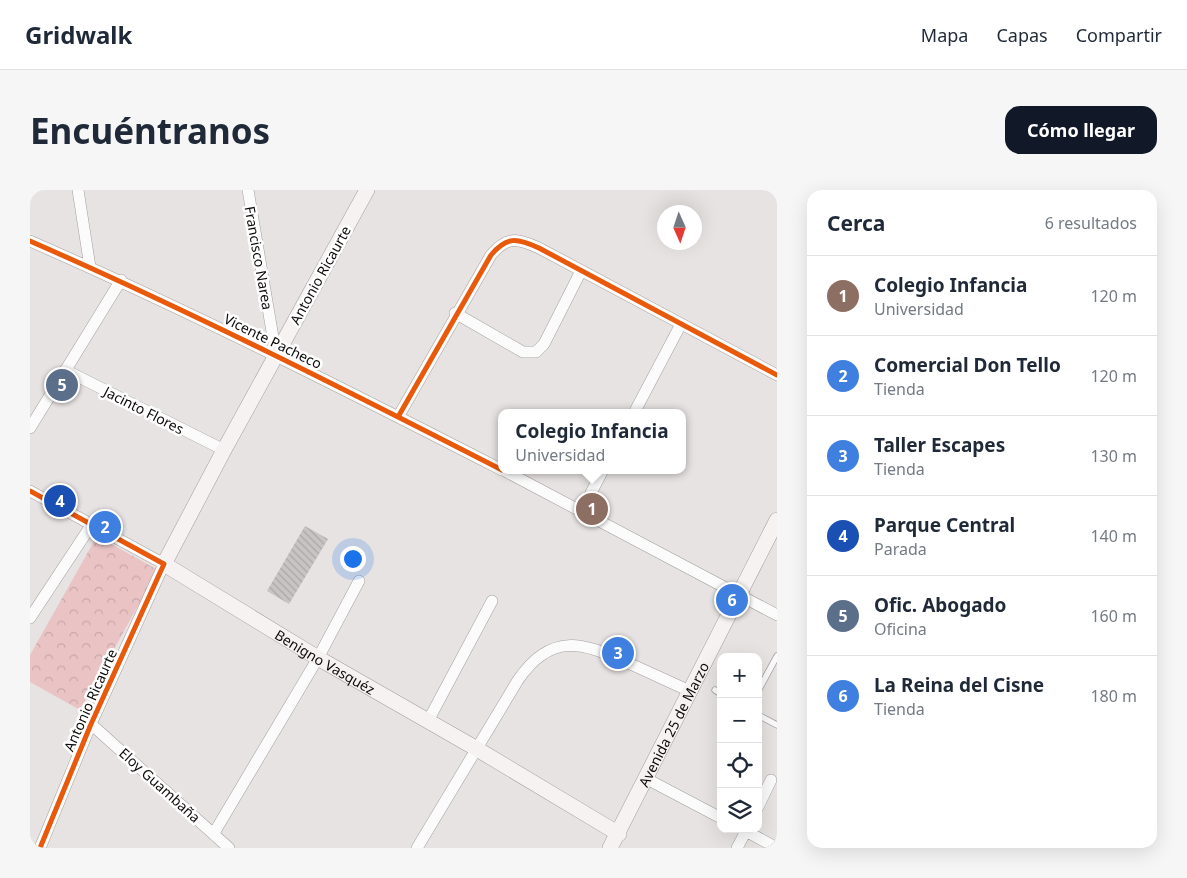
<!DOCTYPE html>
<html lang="es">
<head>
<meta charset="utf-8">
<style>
  body { margin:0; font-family:"Noto Sans",sans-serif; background:#f6f6f7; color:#1f2937 }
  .controls { position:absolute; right:15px; bottom:15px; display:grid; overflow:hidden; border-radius:10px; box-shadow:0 5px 20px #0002 }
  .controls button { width:45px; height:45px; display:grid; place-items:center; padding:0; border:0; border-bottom:1px solid #e0e1e3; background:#fff; color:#1f2937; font:25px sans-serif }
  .compass { position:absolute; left:627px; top:15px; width:45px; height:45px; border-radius:50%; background:#fff; box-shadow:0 5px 20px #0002; rotate:177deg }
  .you { position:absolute; left:322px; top:368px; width:18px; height:18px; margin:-12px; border:4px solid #fff; border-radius:50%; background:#1a73e8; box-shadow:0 0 0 8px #1a73e833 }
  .badge { display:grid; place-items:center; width:32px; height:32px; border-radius:50%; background:#111827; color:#fff; font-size:16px; font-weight:700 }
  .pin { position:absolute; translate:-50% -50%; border:2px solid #fff; box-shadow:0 1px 5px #0006 }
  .popup { position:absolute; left:468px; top:219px; width:188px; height:65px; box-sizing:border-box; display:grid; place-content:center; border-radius:10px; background:#fff; filter:drop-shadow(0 1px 4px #0005); font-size:16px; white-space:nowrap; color:#747a83 }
  .popup b { font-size:19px; color:#1f2937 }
  .popup::after { content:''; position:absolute; left:50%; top:100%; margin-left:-10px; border:10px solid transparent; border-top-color:#fff }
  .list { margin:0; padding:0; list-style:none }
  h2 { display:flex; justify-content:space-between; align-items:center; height:65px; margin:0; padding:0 20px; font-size:21px }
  h2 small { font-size:16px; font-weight:400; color:#747a83 }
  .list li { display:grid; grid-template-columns:32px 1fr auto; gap:15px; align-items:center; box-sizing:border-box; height:80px; padding:0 20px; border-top:1px solid #e0e1e3 }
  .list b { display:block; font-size:19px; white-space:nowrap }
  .list p { margin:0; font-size:16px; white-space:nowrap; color:#747a83 }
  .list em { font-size:16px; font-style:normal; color:#747a83 }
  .icon { flex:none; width:28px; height:28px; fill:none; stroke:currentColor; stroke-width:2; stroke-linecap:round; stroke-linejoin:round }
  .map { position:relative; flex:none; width:747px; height:658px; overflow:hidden; border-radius:15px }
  header { display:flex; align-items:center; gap:30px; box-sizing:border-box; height:70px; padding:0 25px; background:#fff; border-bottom:1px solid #e0e1e3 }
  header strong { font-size:24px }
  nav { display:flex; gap:28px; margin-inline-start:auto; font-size:18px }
  .intro { display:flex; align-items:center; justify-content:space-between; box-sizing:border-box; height:120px; padding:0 30px }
  h1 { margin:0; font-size:35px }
  .button { padding:12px 22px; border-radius:15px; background:#111827; color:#fff; font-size:18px; font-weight:700 }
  main { display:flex; gap:30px; padding:0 30px }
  aside { flex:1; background:#fff; border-radius:15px; box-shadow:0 5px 20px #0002 }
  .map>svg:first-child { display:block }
  .park { fill:url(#park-crowns) }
  .building { fill:url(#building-back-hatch) }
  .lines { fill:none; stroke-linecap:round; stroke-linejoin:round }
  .lane-casing { stroke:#a39f9f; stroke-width:7 }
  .street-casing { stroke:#a39f9f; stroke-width:12 }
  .secondary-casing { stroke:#a39f9f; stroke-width:16 }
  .lane { stroke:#fcfbfb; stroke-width:5.5 }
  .street { stroke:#fcfbfb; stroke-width:11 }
  .secondary { stroke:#f6f2f2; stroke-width:15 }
  .cycleway-casing { stroke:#fff; stroke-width:8 }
  .cycleway { stroke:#e8590c; stroke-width:5 }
  .labels { text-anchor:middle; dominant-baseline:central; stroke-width:5; stroke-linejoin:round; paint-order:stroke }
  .street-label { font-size:14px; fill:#0d0a0a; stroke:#fff }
</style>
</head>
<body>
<header>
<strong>Gridwalk</strong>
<nav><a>Mapa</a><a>Capas</a><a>Compartir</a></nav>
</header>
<div class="intro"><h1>Encuéntranos</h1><a class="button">Cómo llegar</a></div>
<main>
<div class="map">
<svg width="747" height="658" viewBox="0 0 747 658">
  <defs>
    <pattern id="park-crowns" width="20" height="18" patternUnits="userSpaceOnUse" patternTransform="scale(1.25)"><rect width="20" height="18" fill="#eac4c5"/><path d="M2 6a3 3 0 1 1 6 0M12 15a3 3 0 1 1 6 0" fill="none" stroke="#c8a7a8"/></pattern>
    <pattern id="building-back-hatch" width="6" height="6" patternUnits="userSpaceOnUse" patternTransform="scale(1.25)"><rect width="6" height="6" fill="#c8c4c4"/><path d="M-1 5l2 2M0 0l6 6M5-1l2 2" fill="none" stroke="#aba7a7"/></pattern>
  </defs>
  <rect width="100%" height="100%" fill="#e8e3e3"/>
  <path class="park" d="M67,346L128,380L50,520L0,492V465Z"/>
  <path class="building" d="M275,336L298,349L259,414L237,401Z"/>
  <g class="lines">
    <g class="lane-casing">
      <path id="lane" d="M685,500L691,504
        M728,501L747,466
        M728,525L747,535"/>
    </g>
    <g class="street-casing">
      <path id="street" d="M48,0L60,77
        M218,0L246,165
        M0,51C160,121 316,200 472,280
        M425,123L493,162H506L514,154L551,81
        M35,180L194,260
        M604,223L651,134
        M368,227L461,65C477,46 487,48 509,58L747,185
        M0,238L91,90
        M473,280L747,425
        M0,301L134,374L61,534L10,658
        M551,322L573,280
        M0,428L62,334
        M398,531L462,411
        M61,534L199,658
        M615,588L691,628
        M728,617L741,590
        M712,639L747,658
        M184,643L288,468L329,391
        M387,658L488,490C521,442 552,452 598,473C619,482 639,492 660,501
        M707,658L717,639"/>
    </g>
    <g class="secondary-casing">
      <g id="secondary">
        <path id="s1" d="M337,0L194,260L134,374L288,468L447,559L589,644"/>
        <path id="s2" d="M580,658L747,330"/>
      </g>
    </g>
    <use href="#lane" class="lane"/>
    <use href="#street" class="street"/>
    <use href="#secondary" class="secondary"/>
    <g class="cycleway-casing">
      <path id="cycleway" d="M0,51C160,121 316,200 472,280
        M368,227L461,65C477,46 487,48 509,58L747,185
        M0,301L134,374L61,534L10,658"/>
    </g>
    <use href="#cycleway" class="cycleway"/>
  </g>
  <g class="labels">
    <g class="street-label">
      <text transform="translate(229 68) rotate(80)">Francisco Narea</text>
      <text transform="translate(290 85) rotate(-61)">Antonio Ricaurte</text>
      <text transform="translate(243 151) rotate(26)">Vicente Pacheco</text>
      <text transform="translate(114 220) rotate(27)">Jacinto Flores</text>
      <text stroke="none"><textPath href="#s1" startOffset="614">Benigno Vasquéz</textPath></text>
      <text transform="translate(60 510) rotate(-66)">Antonio Ricaurte</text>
      <text stroke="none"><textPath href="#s2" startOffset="139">Avenida 25 de Marzo</textPath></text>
      <text transform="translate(130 595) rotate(42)">Eloy Guambaña</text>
    </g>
  </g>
</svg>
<div class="controls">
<button>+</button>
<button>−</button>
<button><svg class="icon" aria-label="locate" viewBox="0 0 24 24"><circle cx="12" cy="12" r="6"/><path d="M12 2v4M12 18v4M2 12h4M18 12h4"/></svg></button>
<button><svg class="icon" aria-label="layers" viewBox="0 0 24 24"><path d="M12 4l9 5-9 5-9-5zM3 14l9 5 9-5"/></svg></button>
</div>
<svg class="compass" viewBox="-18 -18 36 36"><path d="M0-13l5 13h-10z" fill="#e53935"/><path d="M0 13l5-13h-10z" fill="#747a83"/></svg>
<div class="you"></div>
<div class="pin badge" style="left:562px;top:319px;background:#8d6e63">1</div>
<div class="popup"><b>Colegio Infancia</b>Universidad</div>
<div class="pin badge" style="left:75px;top:337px;background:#3f7fe0">2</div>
<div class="pin badge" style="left:588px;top:463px;background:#3f7fe0">3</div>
<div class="pin badge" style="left:30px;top:311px;background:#1a4fb4">4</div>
<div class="pin badge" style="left:32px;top:195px;background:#5c6f8a">5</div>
<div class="pin badge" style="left:702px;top:410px;background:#3f7fe0">6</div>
</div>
<aside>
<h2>Cerca<small>6 resultados</small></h2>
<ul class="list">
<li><span class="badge" style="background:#8d6e63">1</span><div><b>Colegio Infancia</b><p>Universidad</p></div><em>120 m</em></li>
<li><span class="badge" style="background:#3f7fe0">2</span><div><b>Comercial Don Tello</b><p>Tienda</p></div><em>120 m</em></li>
<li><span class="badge" style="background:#3f7fe0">3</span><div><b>Taller Escapes</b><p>Tienda</p></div><em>130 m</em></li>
<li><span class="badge" style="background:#1a4fb4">4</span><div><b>Parque Central</b><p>Parada</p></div><em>140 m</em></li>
<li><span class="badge" style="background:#5c6f8a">5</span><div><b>Ofic. Abogado</b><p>Oficina</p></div><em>160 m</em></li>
<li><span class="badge" style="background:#3f7fe0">6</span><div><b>La Reina del Cisne</b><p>Tienda</p></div><em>180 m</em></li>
</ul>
</aside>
</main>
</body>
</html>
